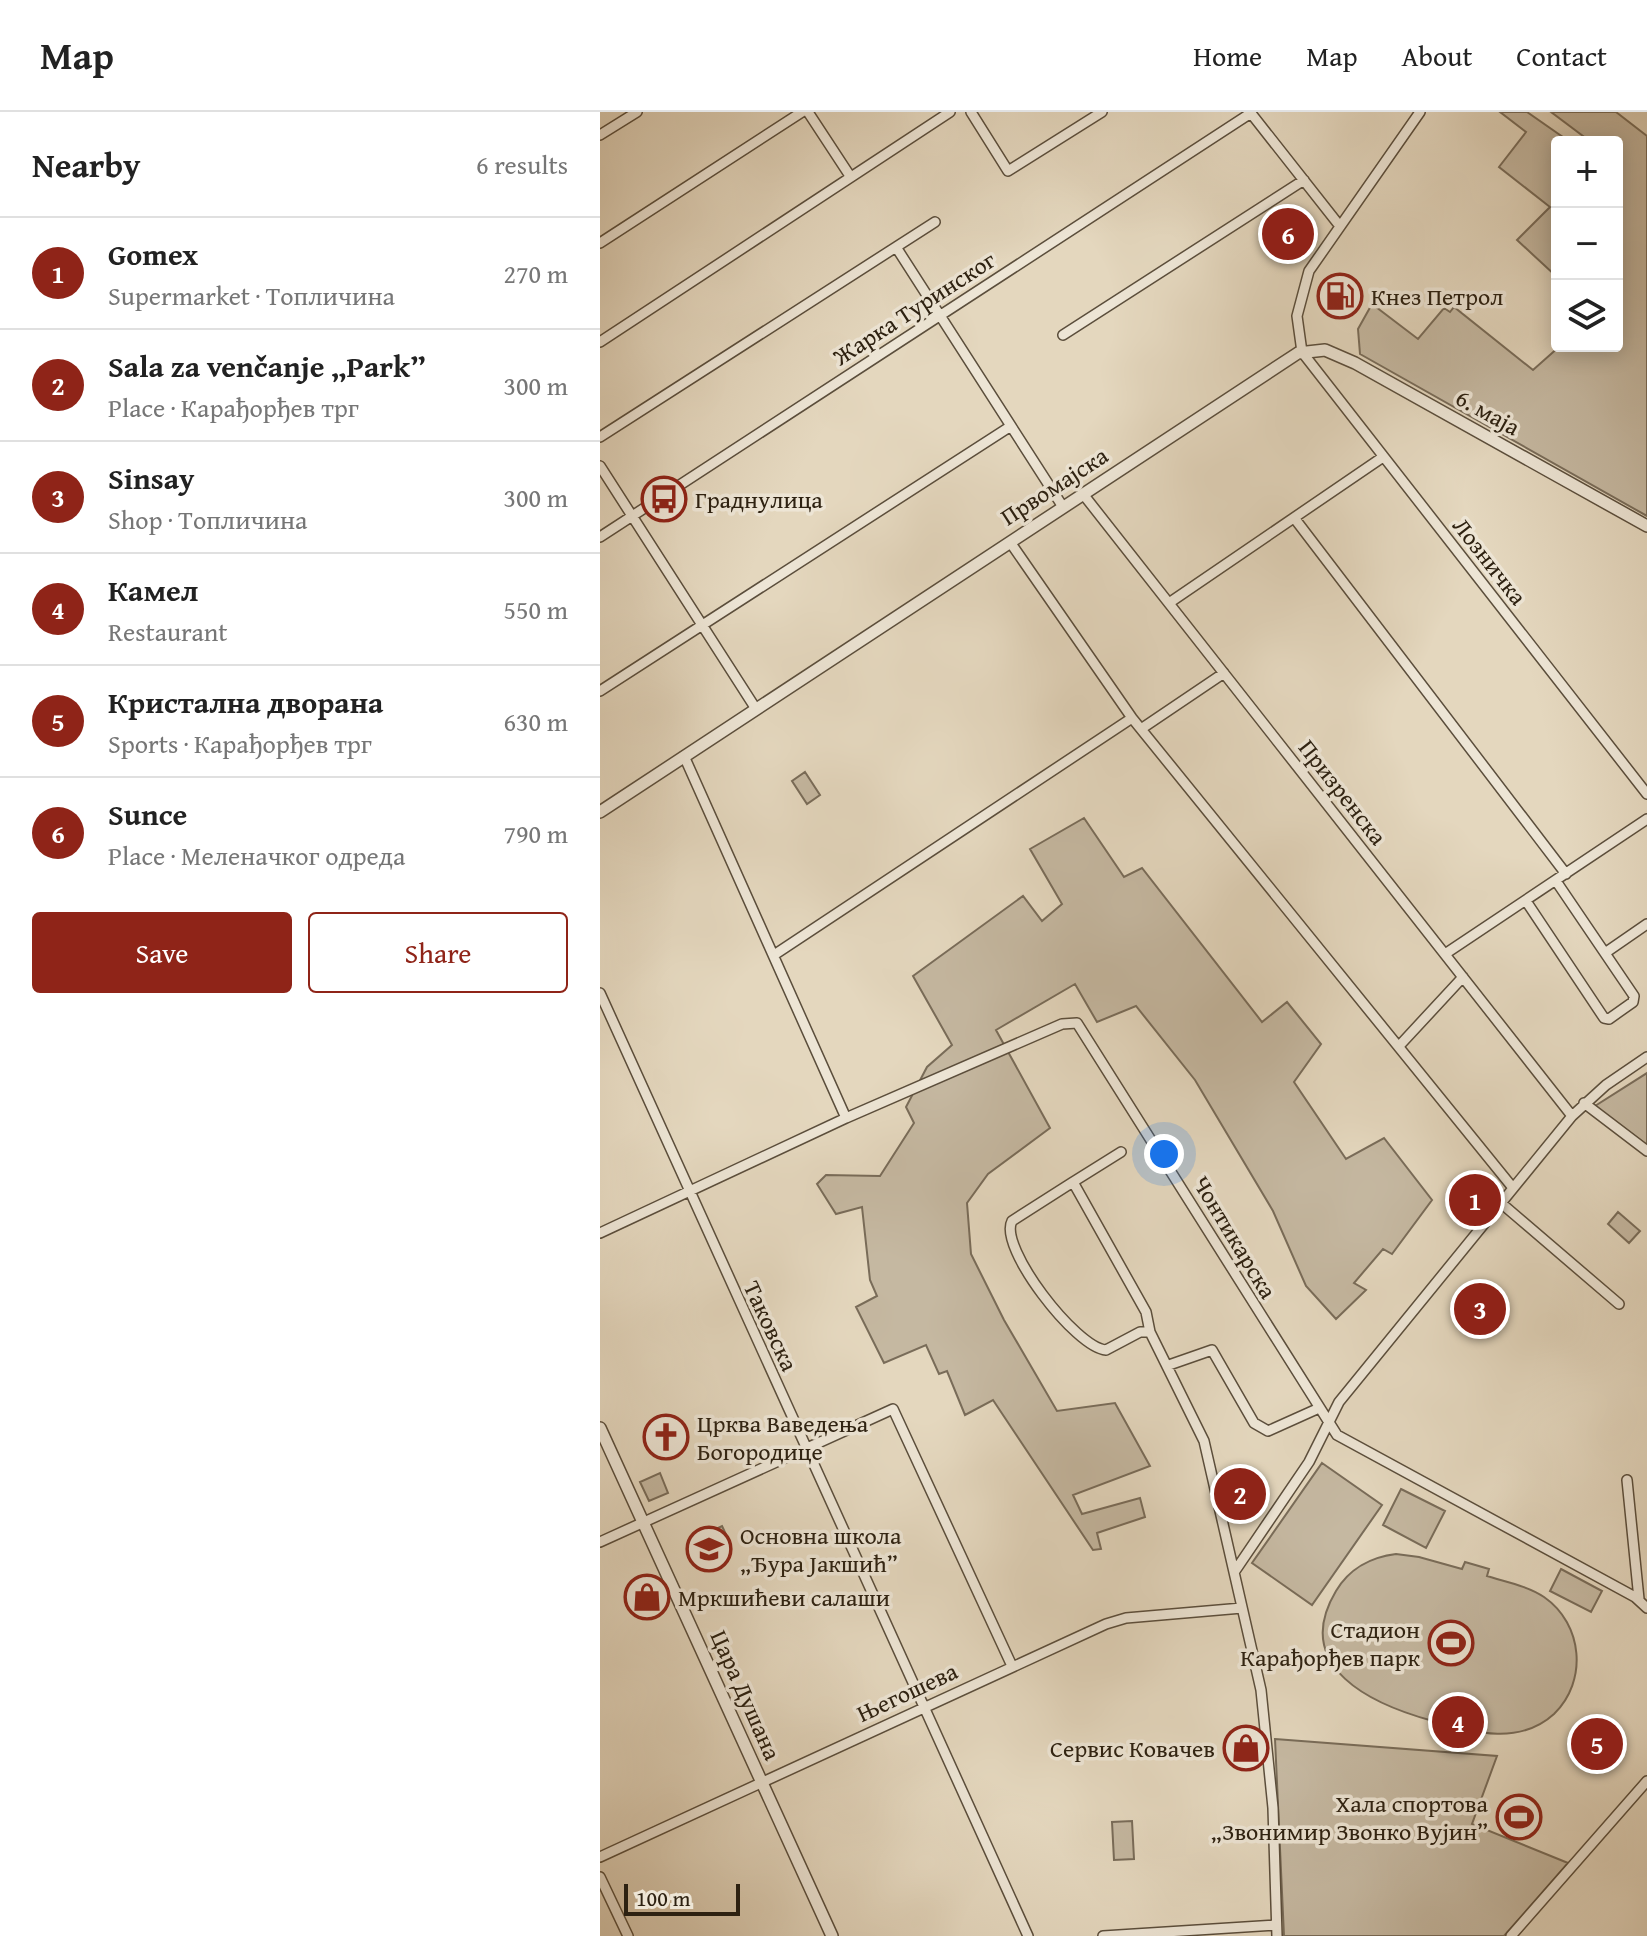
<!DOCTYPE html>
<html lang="en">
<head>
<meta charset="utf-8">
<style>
  body { margin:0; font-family:"Gentium Book Plus",serif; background:#f6f6f6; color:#222 }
  .controls { position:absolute; right:24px; top:24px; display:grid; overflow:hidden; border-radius:8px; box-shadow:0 4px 20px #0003 }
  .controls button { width:72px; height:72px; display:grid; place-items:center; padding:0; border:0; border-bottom:2px solid #e0e0e0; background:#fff; color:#222; font:40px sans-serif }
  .scale { position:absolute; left:24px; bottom:20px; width:116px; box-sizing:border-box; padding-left:8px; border:4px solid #2d2111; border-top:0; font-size:22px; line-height:28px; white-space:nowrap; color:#2d2111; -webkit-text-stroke:6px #ede5d5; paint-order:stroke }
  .you { position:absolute; left:564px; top:1042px; width:28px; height:28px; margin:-20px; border:6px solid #fff; border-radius:50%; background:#1a73e8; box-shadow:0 0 0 12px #1a73e833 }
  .badge { display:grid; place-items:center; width:52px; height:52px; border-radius:50%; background:#8f2418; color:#fff; font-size:26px; font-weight:700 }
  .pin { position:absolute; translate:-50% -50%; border:4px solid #fff; box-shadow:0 2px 8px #0006 }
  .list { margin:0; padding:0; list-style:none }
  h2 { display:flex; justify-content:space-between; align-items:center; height:104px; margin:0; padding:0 32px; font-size:34px }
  h2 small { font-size:26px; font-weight:400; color:#767676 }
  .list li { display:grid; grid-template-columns:52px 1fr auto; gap:24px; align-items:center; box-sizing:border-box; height:112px; padding:0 32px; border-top:2px solid #e0e0e0 }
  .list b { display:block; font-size:30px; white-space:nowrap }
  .list p { margin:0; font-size:26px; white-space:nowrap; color:#767676 }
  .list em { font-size:26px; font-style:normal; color:#767676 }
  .actions { display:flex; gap:16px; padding:24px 32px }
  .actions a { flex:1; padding:18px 0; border:2px solid #8f2418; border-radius:8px; text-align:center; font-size:28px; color:#8f2418 }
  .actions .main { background:#8f2418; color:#fff }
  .icon { flex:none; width:44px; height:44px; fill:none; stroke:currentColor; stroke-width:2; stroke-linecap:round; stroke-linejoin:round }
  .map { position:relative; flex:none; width:1047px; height:1824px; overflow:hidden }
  header { display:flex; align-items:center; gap:48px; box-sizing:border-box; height:112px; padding:0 40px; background:#fff; border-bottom:2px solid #e0e0e0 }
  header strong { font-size:38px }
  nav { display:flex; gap:44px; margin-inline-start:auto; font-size:28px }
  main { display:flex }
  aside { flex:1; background:#fff }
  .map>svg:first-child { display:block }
  .green { fill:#c5b8a1; stroke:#796c59; stroke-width:2 }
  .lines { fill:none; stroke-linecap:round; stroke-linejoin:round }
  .minor-casing { stroke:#5b4e3c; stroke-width:12 }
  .tertiary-casing { stroke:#5b4e3c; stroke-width:14 }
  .minor { stroke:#ede5d5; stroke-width:9 }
  .tertiary { stroke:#ede5d5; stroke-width:11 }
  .labels { text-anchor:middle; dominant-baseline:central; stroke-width:7; stroke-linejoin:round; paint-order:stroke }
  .poi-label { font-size:24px; fill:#2d2111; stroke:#ede5d5; text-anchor:start }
  .street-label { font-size:24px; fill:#2d2111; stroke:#ede5d5 }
</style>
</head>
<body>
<header>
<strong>Map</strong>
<nav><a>Home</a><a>Map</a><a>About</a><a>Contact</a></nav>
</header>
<main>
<aside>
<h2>Nearby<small>6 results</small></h2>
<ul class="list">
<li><span class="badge">1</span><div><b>Gomex</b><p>Supermarket · Топличина</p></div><em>270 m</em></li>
<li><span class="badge">2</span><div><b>Sala za venčanje „Park”</b><p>Place · Карађорђев трг</p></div><em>300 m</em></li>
<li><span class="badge">3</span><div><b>Sinsay</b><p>Shop · Топличина</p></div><em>300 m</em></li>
<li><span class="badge">4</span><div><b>Камел</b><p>Restaurant</p></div><em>550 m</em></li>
<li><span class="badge">5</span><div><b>Кристална дворана</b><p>Sports · Карађорђев трг</p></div><em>630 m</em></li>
<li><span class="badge">6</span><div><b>Sunce</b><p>Place · Меленачког одреда</p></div><em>790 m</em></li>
</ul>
<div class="actions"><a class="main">Save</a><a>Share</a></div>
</aside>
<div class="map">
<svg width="1047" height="1824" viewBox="0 0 1047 1824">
  <rect width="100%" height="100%" fill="#e4d7be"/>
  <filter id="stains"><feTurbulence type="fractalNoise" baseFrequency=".0025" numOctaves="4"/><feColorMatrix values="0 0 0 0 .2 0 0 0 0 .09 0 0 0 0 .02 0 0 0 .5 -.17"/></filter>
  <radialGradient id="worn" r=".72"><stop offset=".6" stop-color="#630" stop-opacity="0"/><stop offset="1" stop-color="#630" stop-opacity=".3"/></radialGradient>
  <path class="green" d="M900,0H927L970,30H957V165L917,128L950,95L899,55L926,20Z
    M951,0H1016L1047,24V404L760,242L758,217L772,192L818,227L844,196L850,200L854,195L933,258L960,234H1017V30H991Z
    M205,660L220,683L207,692L192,669Z
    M484,706L524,765L542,756L662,910L687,890L721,932L694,970L746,1047L784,1026L832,1088L792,1142L783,1137L754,1171L766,1178L736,1207L706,1174L673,1099L595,968L536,894L497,910L475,872L396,918L450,1016L388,1062L367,1091L371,1142L404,1208L457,1299L515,1291L550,1354L473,1383L482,1402L540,1386L545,1405L497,1421L501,1437L493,1438L393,1288L365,1303L347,1259L339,1262L326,1233L284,1251L256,1195L277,1184L270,1168L262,1095L236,1102L217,1072L226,1063L280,1064L314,1011L306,995L327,955L352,933L313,864L423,784L442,809L462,792L430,737Z
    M1047,961V1033L995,994Z
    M1018,1100L1040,1119L1029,1131L1008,1112Z
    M722,1351L782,1393L712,1493L652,1451Z
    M60,1361L68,1381L49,1389L40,1370Z
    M801,1377L845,1399L826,1436L783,1413Z
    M122,1414L130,1431L103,1444L95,1427Z
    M796,1442L819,1445L862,1457L865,1450L889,1457L887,1464C906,1470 928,1474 944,1485C983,1512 988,1569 954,1602C919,1634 873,1620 833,1609C774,1593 690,1556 736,1479C749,1457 771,1445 796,1442Z
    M961,1457L1002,1479L991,1500L950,1479Z
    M675,1627L897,1644L872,1712L968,1751L904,1824H684Z
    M532,1709L534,1747L514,1748L512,1710Z"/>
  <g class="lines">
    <g class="minor-casing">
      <path id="minor" d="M208,0L250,64
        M371,0L408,59L502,0
        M650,0L739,113
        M820,0L709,159L697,204L702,240L1047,682
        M0,23L37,0
        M0,131L202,0
        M296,135L463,395
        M463,223L704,68
        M0,230L350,0
        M0,325L335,110
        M0,354L156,597
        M483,382L972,1004
        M695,407L966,762
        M0,425L651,1
        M410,430L532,606L913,1076
        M569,491L783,345
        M0,579L411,314
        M541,617L624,561
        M84,644L246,1006
        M926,789L1004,906L1009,907L1033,890L1034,884L956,769
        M1005,841L1047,812
        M845,842L1047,707
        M174,843L532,606
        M0,881L428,1824
        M800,933L863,865
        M984,991L1047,1039
        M473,1070L521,1040
        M901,1091L1019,1192
        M0,1121L246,1006L462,912L477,911L737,1323L1035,1485L1047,1496
        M550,1220H540L506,1238C476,1236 398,1135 412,1109L473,1070L546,1200L550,1220L604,1329L661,1578L673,1696L677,1824
        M569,1253L612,1238L654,1311L668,1319L717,1297
        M1027,1368L1039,1487
        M0,1430L293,1297L412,1554
        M635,1459L709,1350L739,1290L972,1004L1006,973L1047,945
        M0,1745L506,1512L526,1506L642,1496
        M0,1765L28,1824
        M503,1824L676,1813
        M911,1824L1047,1669"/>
    </g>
    <g class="tertiary-casing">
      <path id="tertiary" d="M0,700L698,241L725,238L755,251L1047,414
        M0,1316L232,1824"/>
    </g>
    <use href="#minor" class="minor"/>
    <use href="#tertiary" class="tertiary"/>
  </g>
  <defs>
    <g id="fuel-ring" transform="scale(2.3)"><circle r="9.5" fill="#ede5d5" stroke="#8f2418" stroke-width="1.5"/><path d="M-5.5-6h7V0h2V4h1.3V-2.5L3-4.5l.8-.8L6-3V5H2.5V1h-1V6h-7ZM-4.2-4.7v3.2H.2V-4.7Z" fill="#8f2418"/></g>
    <g id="bus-ring" transform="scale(2.3)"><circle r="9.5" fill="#ede5d5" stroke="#8f2418" stroke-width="1.5"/><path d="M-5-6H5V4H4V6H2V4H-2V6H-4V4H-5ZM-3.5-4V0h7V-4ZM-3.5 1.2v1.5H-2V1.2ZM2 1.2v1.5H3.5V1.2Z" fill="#8f2418"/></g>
    <g id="church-ring" transform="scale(2.3)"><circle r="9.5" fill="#ede5d5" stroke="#8f2418" stroke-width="1.5"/><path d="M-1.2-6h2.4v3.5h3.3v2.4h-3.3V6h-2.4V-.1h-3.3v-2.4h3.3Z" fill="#8f2418"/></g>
    <g id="school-ring" transform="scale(2.3)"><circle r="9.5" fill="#ede5d5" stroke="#8f2418" stroke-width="1.5"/><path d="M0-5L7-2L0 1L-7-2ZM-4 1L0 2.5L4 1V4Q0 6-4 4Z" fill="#8f2418"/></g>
    <g id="shop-ring" transform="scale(2.3)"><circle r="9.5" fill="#ede5d5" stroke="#8f2418" stroke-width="1.5"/><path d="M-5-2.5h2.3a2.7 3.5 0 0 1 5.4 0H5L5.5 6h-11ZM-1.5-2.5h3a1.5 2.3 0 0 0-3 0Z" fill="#8f2418"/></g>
    <g id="stadium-ring" transform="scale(2.3)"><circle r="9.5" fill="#ede5d5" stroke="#8f2418" stroke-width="1.5"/><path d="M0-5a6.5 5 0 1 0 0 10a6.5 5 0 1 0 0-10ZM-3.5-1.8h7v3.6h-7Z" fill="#8f2418"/></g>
  </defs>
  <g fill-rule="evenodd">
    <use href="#fuel-ring" x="740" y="184"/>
    <use href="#bus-ring" x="64" y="387"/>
    <use href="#church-ring" x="66" y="1325"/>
    <use href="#school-ring" x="109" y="1437"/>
    <use href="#shop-ring" x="47" y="1485"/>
    <use href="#stadium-ring" x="851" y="1531"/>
    <use href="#shop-ring" x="646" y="1636"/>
    <use href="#stadium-ring" x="919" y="1705"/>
  </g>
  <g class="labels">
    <g class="poi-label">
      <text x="771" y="184">Кнез Петрол</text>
      <text x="95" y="387">Граднулица</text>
      <text x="97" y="1311">Црква Ваведења<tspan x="97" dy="28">Богородице</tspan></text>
      <text x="140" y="1423">Основна школа<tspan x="140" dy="28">„Ђура Јакшић”</tspan></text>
      <text x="78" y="1485">Мркшићеви салаши</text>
      <text x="820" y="1517" text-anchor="end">Стадион<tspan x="820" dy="28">Карађорђев парк</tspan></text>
      <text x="615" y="1636" text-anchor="end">Сервис Ковачев</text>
      <text x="888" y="1691" text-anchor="end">Хала спортова<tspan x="888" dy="28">„Звонимир Звонко Вујин”</tspan></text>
    </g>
    <g class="street-label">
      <text transform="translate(314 196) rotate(-33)">Жарка Туринског</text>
      <text transform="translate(888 300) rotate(29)">6. маја</text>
      <text transform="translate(454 374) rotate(-33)">Првомајска</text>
      <text transform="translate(890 449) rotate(52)">Лозничка</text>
      <text transform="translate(743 680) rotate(52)">Призренска</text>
      <text transform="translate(635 1125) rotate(59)">Чонтикарска</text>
      <text transform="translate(171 1214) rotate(65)">Таковска</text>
      <text transform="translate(307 1580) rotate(-25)">Његошева</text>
      <text transform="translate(146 1583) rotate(66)">Цара Душана</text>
    </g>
  </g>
  <rect width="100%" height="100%" filter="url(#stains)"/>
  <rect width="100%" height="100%" fill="url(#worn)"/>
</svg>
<div class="controls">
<button>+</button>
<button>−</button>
<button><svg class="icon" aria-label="layers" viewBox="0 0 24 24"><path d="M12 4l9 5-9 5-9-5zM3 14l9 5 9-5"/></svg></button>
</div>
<div class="scale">100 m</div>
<div class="you"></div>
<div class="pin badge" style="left:875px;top:1088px">1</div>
<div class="pin badge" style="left:640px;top:1382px">2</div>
<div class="pin badge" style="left:880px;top:1197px">3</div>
<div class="pin badge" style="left:858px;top:1610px">4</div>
<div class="pin badge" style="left:997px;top:1632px">5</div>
<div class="pin badge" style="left:688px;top:122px">6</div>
</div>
</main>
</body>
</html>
